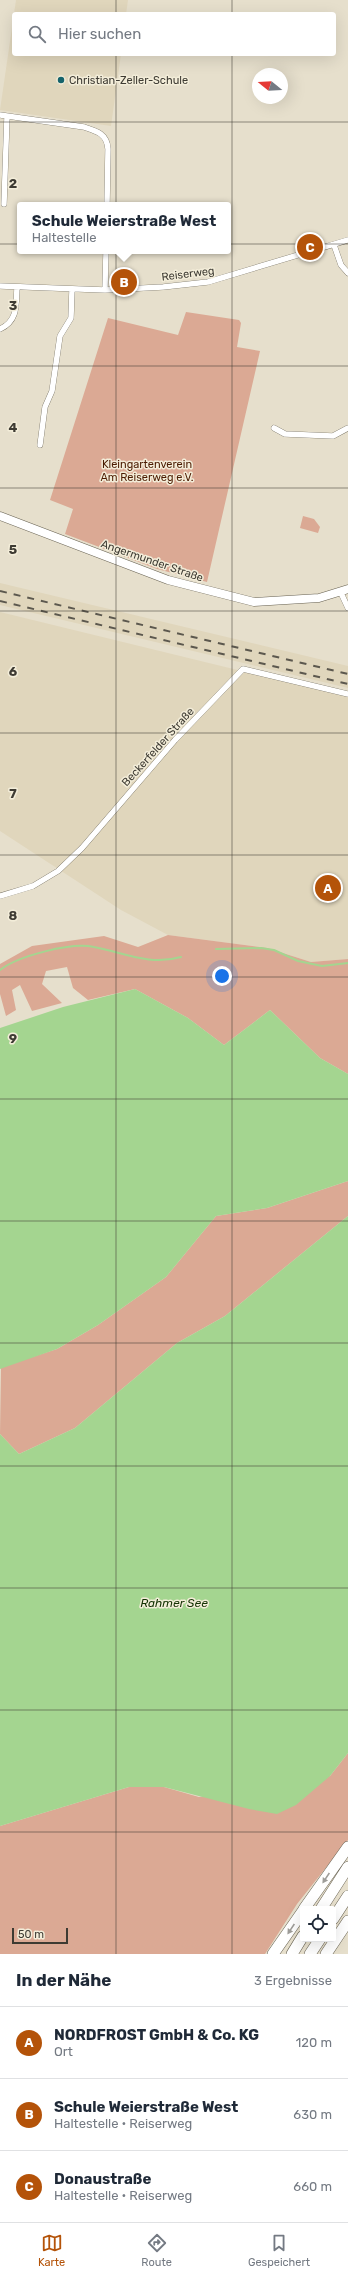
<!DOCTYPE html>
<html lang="de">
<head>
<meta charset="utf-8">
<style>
  body { margin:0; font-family:Rubik,sans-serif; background:#f2f2f3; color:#1f2937 }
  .controls { position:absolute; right:12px; bottom:12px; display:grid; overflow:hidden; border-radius:4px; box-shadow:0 4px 16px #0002 }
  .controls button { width:36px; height:36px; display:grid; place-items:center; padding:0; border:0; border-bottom:1px solid #e0e1e3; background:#fff; color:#1f2937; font:20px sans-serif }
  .compass { position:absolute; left:252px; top:68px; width:36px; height:36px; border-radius:50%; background:#fff; box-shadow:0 4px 16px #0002; rotate:288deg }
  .scale { position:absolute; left:12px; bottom:10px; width:56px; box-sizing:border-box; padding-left:4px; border:2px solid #3e3b33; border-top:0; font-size:11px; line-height:14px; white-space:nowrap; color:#3e3b33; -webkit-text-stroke:3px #f3edd9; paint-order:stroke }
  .you { position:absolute; left:222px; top:976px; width:14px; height:14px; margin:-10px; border:3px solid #fff; border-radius:50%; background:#1a73e8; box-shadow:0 0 0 6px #1a73e833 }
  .badge { display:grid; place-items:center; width:26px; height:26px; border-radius:50%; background:#b45309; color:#fff; font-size:13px; font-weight:700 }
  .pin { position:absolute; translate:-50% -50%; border:2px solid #fff; box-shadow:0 1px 4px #0006 }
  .popup { position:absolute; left:17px; top:202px; width:214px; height:52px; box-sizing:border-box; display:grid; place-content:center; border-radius:4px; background:#fff; filter:drop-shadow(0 1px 3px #0005); font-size:13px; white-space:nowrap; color:#747a83 }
  .popup b { font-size:15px; color:#1f2937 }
  .popup::after { content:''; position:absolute; left:50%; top:100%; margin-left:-8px; border:8px solid transparent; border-top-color:#fff }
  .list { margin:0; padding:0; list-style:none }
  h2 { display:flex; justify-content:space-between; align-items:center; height:52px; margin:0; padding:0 16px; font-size:17px }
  h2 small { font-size:13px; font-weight:400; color:#747a83 }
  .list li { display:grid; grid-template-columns:26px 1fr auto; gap:12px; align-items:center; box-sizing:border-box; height:72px; padding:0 16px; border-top:1px solid #e0e1e3 }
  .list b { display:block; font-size:15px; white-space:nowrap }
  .list p { margin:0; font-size:13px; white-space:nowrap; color:#747a83 }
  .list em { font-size:13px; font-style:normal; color:#747a83 }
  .icon { flex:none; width:22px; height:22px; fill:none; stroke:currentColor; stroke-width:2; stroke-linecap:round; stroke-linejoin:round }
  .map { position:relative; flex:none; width:348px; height:1954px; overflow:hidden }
  .search { position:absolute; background:#fff; box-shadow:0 4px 16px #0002; left:12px; right:12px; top:12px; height:44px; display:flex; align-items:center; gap:10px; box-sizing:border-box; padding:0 14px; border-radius:4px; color:#747a83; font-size:15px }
  .sheet { height:268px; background:#fff }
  nav { display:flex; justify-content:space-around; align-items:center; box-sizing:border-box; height:56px; border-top:1px solid #e0e1e3; background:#fff; font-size:11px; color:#747a83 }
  nav a { display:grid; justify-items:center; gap:2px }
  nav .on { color:#b45309 }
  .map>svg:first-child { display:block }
  .built { fill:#e0d6bc }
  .green { fill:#dba994 }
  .water { fill:#a4d590 }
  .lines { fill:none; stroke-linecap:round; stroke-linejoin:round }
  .stream { stroke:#a4d590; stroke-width:2 }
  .street-casing { stroke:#676151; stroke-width:6 }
  .secondary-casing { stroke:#676151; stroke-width:9 }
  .highway-casing { stroke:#676151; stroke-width:12 }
  .street { stroke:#fff; stroke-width:5.5 }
  .secondary { stroke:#fff; stroke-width:8 }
  .highway { stroke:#fff; stroke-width:11 }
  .rail { stroke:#5c584e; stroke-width:2; stroke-dasharray:7 7; stroke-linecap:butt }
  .oneway { fill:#9e9d99 }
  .grid { fill:none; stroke:#3e3b33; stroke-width:1; stroke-opacity:0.55 }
  .poi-dot { fill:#15636b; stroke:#f3edd9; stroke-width:1.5 }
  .labels { text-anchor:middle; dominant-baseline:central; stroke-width:3; stroke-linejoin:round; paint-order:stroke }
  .poi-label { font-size:11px; fill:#3e3b33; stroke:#f3edd9; text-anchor:start }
  .street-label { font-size:11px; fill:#3e3b33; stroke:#f3edd9 }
  .park-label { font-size:11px; fill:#4b1b01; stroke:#f3edd9 }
  .water-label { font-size:12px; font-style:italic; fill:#143303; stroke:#f3edd9 }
  .grid-label { font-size:13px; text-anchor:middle; font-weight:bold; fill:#3e3b33; stroke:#f3edd9; stroke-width:3; stroke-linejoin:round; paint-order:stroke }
</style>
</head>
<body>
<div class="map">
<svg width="348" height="1954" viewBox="0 0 348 1954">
  <rect width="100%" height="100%" fill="#e6dfcc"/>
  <path class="built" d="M16,0H128L126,14H14V54H121L111,126L0,110Z
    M0,583L348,666V688L0,605Z
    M0,612L348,697V959L311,962L267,948L168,935L121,910L0,831Z"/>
  <path class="green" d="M186,312L239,320L241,323L237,347L260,351L207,582L157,569L65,534L73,509L50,500L108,318L178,335Z
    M303,516L314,519L320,527L318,533L300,528Z
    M168,935L267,948L311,962L348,959V1074L320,1058L270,1010L224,1045L188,1018L135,989L88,1000L73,988L67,967L46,971L42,984L62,1003L32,1011L20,985L12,990L16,1010L6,1016L0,994V964L32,946L104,936L138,947Z
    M348,1181V1216L225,1316L177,1343L75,1428L19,1454L0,1434L1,1367L57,1349L98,1325L166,1277L216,1216L267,1208Z
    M348,1753V1840L297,1904L265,1954H0V1826L129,1787H164L199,1797L330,1776Z"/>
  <path class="water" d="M135,989L188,1018L224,1045L270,1010L320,1058L348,1074V1181L267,1208L216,1216L166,1277L98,1325L57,1349L0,1369V1028L63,1007Z
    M348,1216V1753L330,1776L296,1805L277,1814L249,1809L164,1787H129L0,1826V1434L19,1454L75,1428L177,1343L225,1316Z"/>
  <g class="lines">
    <path class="stream" d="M216,949L261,948L274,950L298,961L322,966L348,963
      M0,970C18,956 71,942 94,947C125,953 150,966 181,957"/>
    <g class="street-casing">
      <path id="street" d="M0,115L84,127C97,131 107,134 108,149L107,205
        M4,204L7,116
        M334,245L341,265L348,273
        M0,286L105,290L163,287L208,282L348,240
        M105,290L106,251
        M0,329C18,321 16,305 17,287
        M274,428L285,434L333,436L348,428
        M40,445L45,407L52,391L60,336L71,318L72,289
        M341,593L348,608
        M0,896L33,886L58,871L82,848L175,740L243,669L348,694"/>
    </g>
    <g class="secondary-casing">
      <path id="secondary" d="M0,516L168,580L254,602L319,598L348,589"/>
    </g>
    <g class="highway-casing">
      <path id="highway" d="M304,1909L348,1847
        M321,1909L348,1867
        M333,1919L348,1896
        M273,1954L303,1911
        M292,1954L303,1936
        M310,1954L320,1939
        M326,1954L348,1921"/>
    </g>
    <use href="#street" class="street"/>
    <use href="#secondary" class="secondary"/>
    <use href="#highway" class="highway"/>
    <path class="rail" d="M0,591L348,674
      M0,601L348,684"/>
  </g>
  <defs><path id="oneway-solid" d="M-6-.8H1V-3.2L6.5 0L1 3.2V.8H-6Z"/></defs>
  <g class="oneway">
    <use href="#oneway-solid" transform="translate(326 1878) rotate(124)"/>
    <use href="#oneway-solid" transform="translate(291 1929) rotate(124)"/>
  </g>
  <path class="grid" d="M116,0V14M232,0V14M116,54V1954M232,54V1954M0,122H348M0,244H348M0,366H348M0,488H348M0,611H348M0,733H348M0,855H348M0,977H348M0,1099H348M0,1221H348M0,1343H348M0,1466H348M0,1588H348M0,1710H348M0,1832H348"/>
  <circle class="poi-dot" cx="61" cy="80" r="4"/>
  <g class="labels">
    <g class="poi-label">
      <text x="69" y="80">Christian-Zeller-Schule</text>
    </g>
    <g class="street-label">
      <text transform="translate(188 274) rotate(-7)">Reiserweg</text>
      <text transform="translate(152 561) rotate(19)">Angermunder Straße</text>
      <text transform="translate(158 747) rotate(-48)">Beckerfelder Straße</text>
    </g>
    <g class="park-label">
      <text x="147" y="464">Kleingartenverein<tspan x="147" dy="13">Am Reiserweg e.V.</tspan></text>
    </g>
    <g class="water-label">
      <text x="174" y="1603">Rahmer See</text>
    </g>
  </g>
  <g class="grid-label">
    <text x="13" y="188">2</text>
    <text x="13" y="310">3</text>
    <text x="13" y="432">4</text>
    <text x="13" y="554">5</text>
    <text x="13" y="676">6</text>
    <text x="13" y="798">7</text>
    <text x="13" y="920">8</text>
    <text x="13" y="1043">9</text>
  </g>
</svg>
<div class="controls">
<button><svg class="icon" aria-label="locate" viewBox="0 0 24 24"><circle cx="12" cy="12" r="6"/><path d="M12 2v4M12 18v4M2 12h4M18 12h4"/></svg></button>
</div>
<svg class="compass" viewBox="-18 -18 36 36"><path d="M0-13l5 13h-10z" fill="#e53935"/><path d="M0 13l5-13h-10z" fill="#747a83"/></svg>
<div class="scale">50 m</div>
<div class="you"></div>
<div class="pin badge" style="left:328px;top:888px">A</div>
<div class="pin badge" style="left:124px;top:282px">B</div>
<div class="popup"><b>Schule Weierstraße West</b>Haltestelle</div>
<div class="pin badge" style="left:310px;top:247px">C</div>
<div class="search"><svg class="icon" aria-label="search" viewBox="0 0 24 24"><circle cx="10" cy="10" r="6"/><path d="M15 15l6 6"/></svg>Hier suchen</div>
</div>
<section class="sheet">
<h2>In der Nähe<small>3 Ergebnisse</small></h2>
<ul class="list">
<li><span class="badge">A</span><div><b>NORDFROST GmbH &amp; Co. KG</b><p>Ort</p></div><em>120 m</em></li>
<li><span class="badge">B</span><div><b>Schule Weierstraße West</b><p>Haltestelle · Reiserweg</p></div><em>630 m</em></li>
<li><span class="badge">C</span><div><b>Donaustraße</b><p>Haltestelle · Reiserweg</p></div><em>660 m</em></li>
</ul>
</section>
<nav>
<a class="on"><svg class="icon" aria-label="map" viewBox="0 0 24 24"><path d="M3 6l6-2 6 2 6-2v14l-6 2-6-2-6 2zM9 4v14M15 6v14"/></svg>Karte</a>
<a><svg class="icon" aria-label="directions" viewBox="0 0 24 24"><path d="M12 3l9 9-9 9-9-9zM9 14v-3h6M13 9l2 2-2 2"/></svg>Route</a>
<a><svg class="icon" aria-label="saved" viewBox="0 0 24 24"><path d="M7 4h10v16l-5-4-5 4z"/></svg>Gespeichert</a>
</nav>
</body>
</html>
